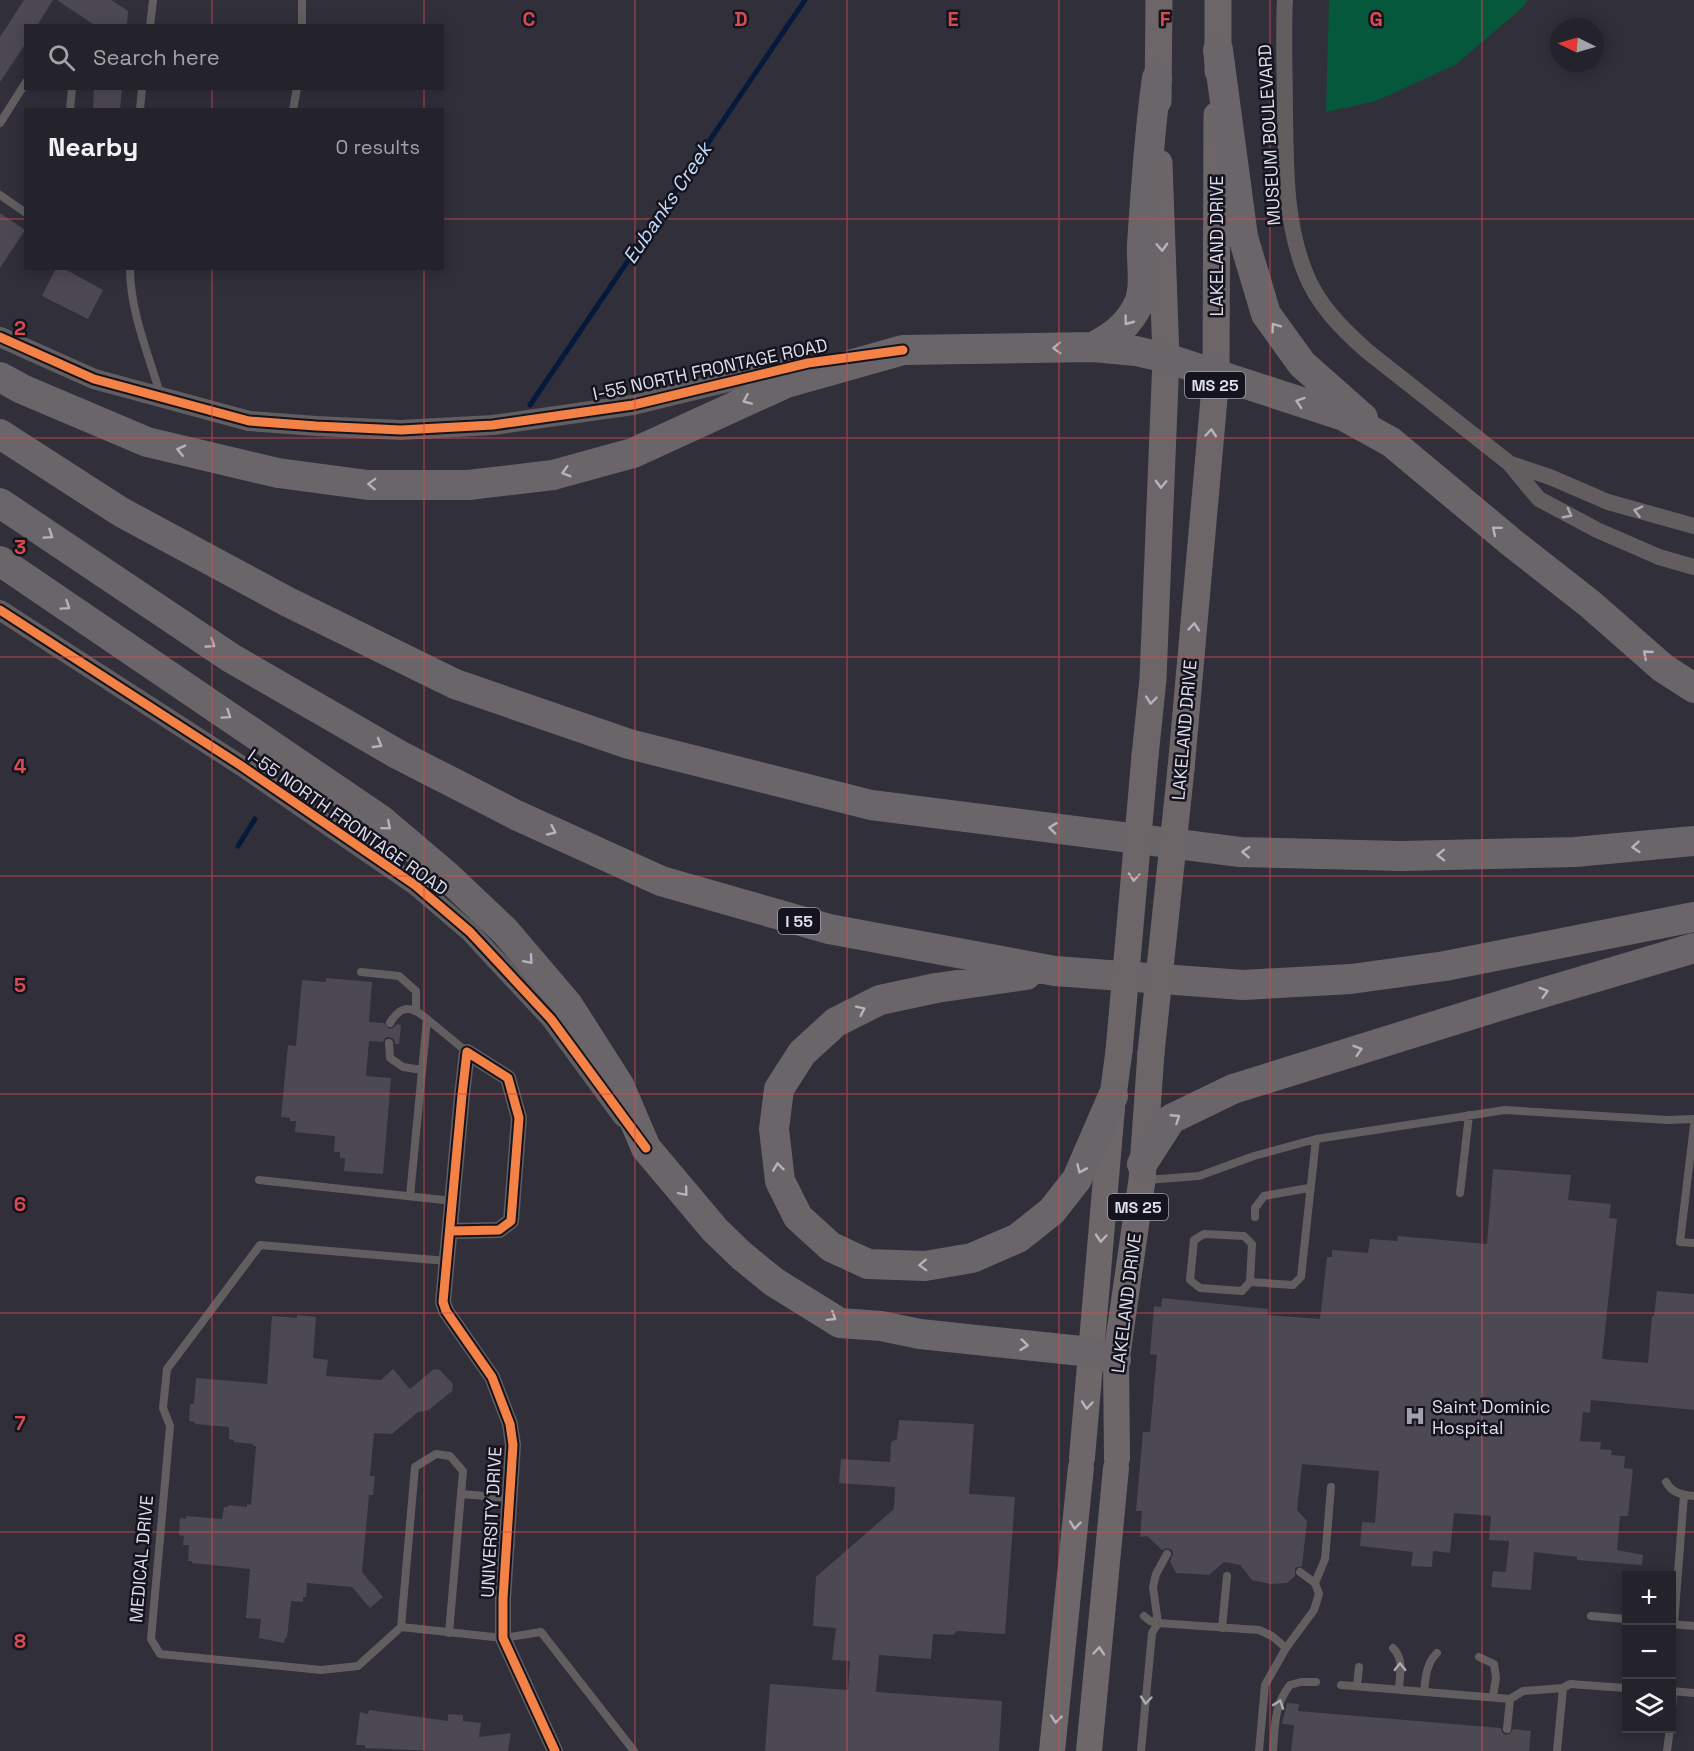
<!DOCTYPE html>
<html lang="en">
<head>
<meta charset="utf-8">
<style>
  body { margin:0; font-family:"Space Grotesk",sans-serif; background:#2c2b34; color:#f1f3f6 }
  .controls { position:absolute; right:18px; bottom:18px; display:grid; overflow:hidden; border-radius:0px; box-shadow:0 3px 15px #0003 }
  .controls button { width:54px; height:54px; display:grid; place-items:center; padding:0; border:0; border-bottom:2px solid #414048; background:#24232c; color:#f1f3f6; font:30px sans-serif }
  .compass { position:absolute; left:1550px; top:18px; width:54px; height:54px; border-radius:50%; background:#24232c; box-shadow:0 3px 15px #0003; rotate:275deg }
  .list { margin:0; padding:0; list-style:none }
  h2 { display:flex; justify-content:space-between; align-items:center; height:78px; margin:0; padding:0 24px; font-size:26px }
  h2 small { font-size:20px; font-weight:400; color:#a3a4a9 }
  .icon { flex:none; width:33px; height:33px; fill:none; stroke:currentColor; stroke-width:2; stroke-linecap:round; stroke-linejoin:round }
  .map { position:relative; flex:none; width:1694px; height:1751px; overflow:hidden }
  .search { position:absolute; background:#24232c; box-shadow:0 3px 15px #0003; left:24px; top:24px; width:420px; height:66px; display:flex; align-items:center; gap:15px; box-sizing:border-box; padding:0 21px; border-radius:0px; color:#a3a4a9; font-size:22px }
  .panel { position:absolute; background:#24232c; box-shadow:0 3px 15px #0003; left:24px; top:108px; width:420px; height:162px; border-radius:0px }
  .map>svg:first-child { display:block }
  .green { fill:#06583d }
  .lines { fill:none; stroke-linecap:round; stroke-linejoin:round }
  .stream { stroke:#04193b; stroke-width:5 }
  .building { fill:#4d4953 }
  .service { stroke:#625e60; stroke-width:8 }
  .minor { stroke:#625e60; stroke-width:16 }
  .tertiary { stroke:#625e60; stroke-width:20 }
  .primary { stroke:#6d676a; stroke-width:26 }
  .trunk { stroke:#6c6669; stroke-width:27 }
  .motorway { stroke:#6a6568; stroke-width:30 }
  .trunk-bridge { stroke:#6c6669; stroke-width:27 }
  .cycleway-casing { stroke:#15141e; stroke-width:13 }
  .cycleway { stroke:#f48246; stroke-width:9 }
  .oneway { stroke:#b6b3be }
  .oneway2 { stroke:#b5b3be }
  .oneway3 { stroke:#acaab4 }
  .oneway4 { stroke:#b6b4be }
  .grid { fill:none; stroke:#d84c4f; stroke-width:1.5; stroke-opacity:0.55 }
  .labels { text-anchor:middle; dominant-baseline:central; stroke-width:5; stroke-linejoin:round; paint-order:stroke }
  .shield { fill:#15141e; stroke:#a2a1ae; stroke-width:1.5 }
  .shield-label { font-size:16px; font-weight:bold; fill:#deddec }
  .street-label { font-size:18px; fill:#deddec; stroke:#15141e }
  .poi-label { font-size:18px; fill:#deddec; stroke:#15141e; text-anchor:start }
  .water-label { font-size:20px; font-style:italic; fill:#c3dbfa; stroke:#15141e }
  .grid-label { font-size:20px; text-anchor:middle; font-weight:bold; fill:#d84c4f; stroke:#15141e; stroke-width:5; stroke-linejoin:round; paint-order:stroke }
</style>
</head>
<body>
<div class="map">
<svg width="1694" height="1751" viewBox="0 0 1694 1751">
  <rect width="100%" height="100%" fill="#302f3a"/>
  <path class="green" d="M1329,0H1528L1522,8L1455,65L1376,101L1326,112Z"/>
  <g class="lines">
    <path class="stream" d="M530,405L805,0
      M238,846L255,819"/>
  </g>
  <path class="building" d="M24,0H53L37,26H26V43L0,82V37Z
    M57,0H111L128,11L127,26H96Z
    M94,88H122L120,110H93Z
    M0,213L25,230L0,268Z
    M56,268H63L103,290L88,319L42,296Z
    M326,978L372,982L369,1022L384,1023L389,1029L393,1028L397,1024L401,1025L399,1044H395L394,1039L389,1037L385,1038L383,1042L369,1041L366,1076L391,1078L383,1174L344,1171L345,1158H340V1152H334L335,1136L295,1132L296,1121H290V1118L281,1117L288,1045L296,1046L302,980L326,982Z
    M1493,1169L1571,1175L1568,1200L1611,1204L1609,1218L1617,1219L1602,1359L1648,1363L1652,1316H1654L1657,1291L1694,1294V1410L1591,1400L1590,1413L1583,1412L1580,1441L1601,1442L1600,1449L1612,1450L1611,1455L1625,1456L1624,1468L1633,1469L1628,1516H1620L1617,1550L1643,1555L1642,1565L1577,1560V1557L1534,1552L1531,1590L1491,1587L1493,1571L1506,1572L1509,1541L1489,1540L1491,1516L1454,1513L1450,1553L1433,1551L1432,1567L1411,1566L1413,1552L1360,1546L1362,1522L1375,1523L1379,1471L1302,1464L1297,1510L1307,1521L1302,1566L1295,1568V1576L1287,1583L1270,1584L1252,1580L1240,1565L1224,1562L1209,1575L1176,1573L1170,1561L1173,1554L1172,1550L1167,1548L1162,1550L1147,1536L1140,1537L1142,1511H1136L1143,1432H1150L1157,1355L1150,1354L1154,1306L1161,1307L1162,1298L1268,1309V1315L1320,1319L1327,1257H1332V1250L1368,1253L1370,1239L1397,1241L1398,1236L1487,1244Z
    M297,1315L316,1317L313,1358L328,1360L326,1376L381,1380L393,1369L410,1389L434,1369L440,1370L453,1384L452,1391L429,1410L418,1412L392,1434L374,1433L370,1476H375L373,1495H369L362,1572L383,1597L370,1608L352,1587L307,1583L306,1597H303V1602L291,1601L287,1638H285L284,1643L259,1638L261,1619L246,1618L250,1569L192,1563V1561H188L189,1545H183L184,1536L179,1535L180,1518L186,1519V1516L222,1519L224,1507H228L229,1505L247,1507V1504L251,1505L256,1446H253V1444L234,1442V1440L229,1439V1427L195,1424V1422L189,1421L190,1404H194L196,1378L267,1384L272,1316L297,1318Z
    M899,1420L974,1424L969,1494L1015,1497L1005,1634L957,1631L953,1635L933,1634L931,1659L879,1655L876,1692L1002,1701L999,1751H765L770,1684L848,1690L850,1661L832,1660L836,1628L813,1626L816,1577L894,1509L895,1487L839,1483L841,1459L890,1462L891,1442L897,1439Z
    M1287,1703L1299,1704L1298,1711L1501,1728L1502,1732L1506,1735L1510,1734L1513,1729L1531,1731L1529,1751H1291L1294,1725L1282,1724Z
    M369,1710L448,1721V1714L463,1715V1721L481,1723L479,1737L511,1733L508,1751H435L365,1748V1745H356L360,1712L368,1714Z"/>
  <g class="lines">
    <path class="service" d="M302,0V26
      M150,26L153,0
      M70,110L72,88
      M140,110L142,88
      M293,110L297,88
      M0,123L26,82
      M0,195L26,213
      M130,268C130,312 149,355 161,397
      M361,972L399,976L416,991V1010
      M390,1023C401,1004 412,1006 427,1019
      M389,1043L390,1058L403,1067L422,1070
      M1694,1125L1680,1242L1694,1243
      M259,1180L453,1201
      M1146,1180L1199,1176L1254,1156L1316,1139L1505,1110L1668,1120L1694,1119
      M1460,1193L1469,1115
      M410,1196L427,1019L467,1052
      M1255,1217V1208L1264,1196L1309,1188
      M447,1261L260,1245L167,1369L163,1408L170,1426L151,1639L160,1654L321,1670L358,1666L401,1627L503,1638L541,1632L634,1751
      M1250,1282L1252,1244L1244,1236L1204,1234L1194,1240L1190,1280L1200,1288L1242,1291L1250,1282L1293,1285L1301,1277L1316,1139
      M1666,1482C1672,1493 1682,1495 1694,1496
      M1315,1583L1325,1559L1331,1487
      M1144,1616L1150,1621L1158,1623L1259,1630L1272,1636L1286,1648
      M1591,1616L1626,1619
      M1672,1624L1694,1626
      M1674,1624L1684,1495
      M401,1627L415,1467L436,1454L450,1456L463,1471L461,1494
      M1222,1628L1227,1576
      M449,1633L461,1494L510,1498
      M1393,1648C1404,1659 1400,1673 1399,1688
      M1479,1657L1494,1664L1496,1678L1493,1696
      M1341,1685L1510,1699L1507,1729
      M1357,1685L1359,1667
      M1424,1691C1426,1676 1426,1664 1437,1653
      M1672,1691L1694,1693
      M1510,1699L1523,1691L1563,1688L1570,1684L1626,1688
      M1672,1709L1673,1692
      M1141,1751L1152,1633L1158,1623L1153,1587L1156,1574L1167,1554
      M1259,1751L1265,1685L1286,1648L1314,1610L1319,1594L1315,1583L1300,1572
      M1273,1751C1275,1726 1274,1705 1290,1685L1301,1682H1316
      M1557,1751L1563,1688
      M1667,1751L1670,1728"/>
    <path class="minor" d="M1285,0C1283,38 1285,76 1285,114C1286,168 1285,222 1305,272C1317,304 1342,329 1367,351L1509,463L1539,499L1597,530L1659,557L1694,567
      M1511,464L1550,477L1608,502L1694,526
      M451,1231L499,1230L511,1221L519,1118L508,1078L467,1052L462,1095L443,1302L446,1311L492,1377L510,1424L513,1445L503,1599V1638L555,1751"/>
    <path class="tertiary" d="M0,337L94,379L249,421L316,426L401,430L493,425L633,405L802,364
      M0,610L240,765L415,885L470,932L551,1019L623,1117"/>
    <path class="primary" d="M1116,1360L1117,1458
      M1082,1458L1112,1108
      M1052,1751L1081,1467
      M1089,1751L1116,1468"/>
    <path class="trunk" d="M1218,71V0
      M1158,101L1159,0
      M1145,756L1153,679L1166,358L1159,163
      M1181,769L1216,376L1217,115
      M1113,1096L1119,1051
      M1116,1360L1142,1180L1151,1053"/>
    <path class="motorway" d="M1218,50L1243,237L1266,314L1302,364L1363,418
      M1093,347C1114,336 1129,325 1139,303C1146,285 1141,263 1142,244C1146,188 1149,133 1157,78
      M0,377L22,389L147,442L278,473L368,485H468L553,475L633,453L786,383L903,350L1093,347L1136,351L1166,358L1344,416L1391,442L1511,542L1590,604L1663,668L1694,688
      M0,434L121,512L286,601L455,684L629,744L871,805L1240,852L1401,856L1575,852L1694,841
      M0,503L231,658L399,755L516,815L661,881L829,929L1055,971L1243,985L1351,979L1445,966L1694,917
      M0,561L381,820L448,877L505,931L568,1005L619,1085L646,1148L715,1230L742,1256L774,1282L840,1323L881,1326L920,1334L1091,1352L1116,1360
      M1026,975L936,988L880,1000L836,1022L802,1053L779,1089L774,1129L780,1181L798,1217L831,1247L868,1264L925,1266L972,1258L1018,1238L1052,1211L1077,1179L1113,1096
      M1142,1164L1171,1119L1233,1089L1512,1002L1694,948"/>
    <path class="trunk-bridge" d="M1119,1051L1145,756
      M1151,1053L1181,769"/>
    <g class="cycleway-casing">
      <path id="cycleway" d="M0,337L94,379L249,421L316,426L401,430L493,425L633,405L808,363L903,350
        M0,610L240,765L415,885L470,932L551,1019L646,1148
        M451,1231L499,1230L511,1221L519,1118L508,1078L467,1052L462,1095L443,1302L446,1311L492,1377L510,1424L513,1445L503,1599V1638L555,1751"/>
    </g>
    <use href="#cycleway" class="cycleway"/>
  </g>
  <defs><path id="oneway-chevron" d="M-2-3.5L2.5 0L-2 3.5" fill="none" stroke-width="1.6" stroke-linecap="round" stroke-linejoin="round" transform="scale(1.5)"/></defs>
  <g class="oneway">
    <use href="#oneway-chevron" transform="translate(1162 247) rotate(88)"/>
    <use href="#oneway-chevron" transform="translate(1211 433) rotate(-85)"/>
    <use href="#oneway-chevron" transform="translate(1161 484) rotate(92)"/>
    <use href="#oneway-chevron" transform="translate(1194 627) rotate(-85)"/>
    <use href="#oneway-chevron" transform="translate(1151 700) rotate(96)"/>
    <use href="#oneway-chevron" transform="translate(1134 877) rotate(95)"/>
  </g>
  <g class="oneway2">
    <use href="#oneway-chevron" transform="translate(1128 321) rotate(127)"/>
    <use href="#oneway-chevron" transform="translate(1275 327) rotate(-126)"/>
    <use href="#oneway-chevron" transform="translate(1057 348) rotate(178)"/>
    <use href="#oneway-chevron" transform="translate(747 400) rotate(156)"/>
    <use href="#oneway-chevron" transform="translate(1300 402) rotate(-162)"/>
    <use href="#oneway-chevron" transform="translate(181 450) rotate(-167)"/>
    <use href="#oneway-chevron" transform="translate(566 472) rotate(164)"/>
    <use href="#oneway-chevron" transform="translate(372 484) rotate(-178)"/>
    <use href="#oneway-chevron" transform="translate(1496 530) rotate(-140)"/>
    <use href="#oneway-chevron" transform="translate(49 535) rotate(34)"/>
    <use href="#oneway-chevron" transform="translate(66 606) rotate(34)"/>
    <use href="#oneway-chevron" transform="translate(211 644) rotate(34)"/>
    <use href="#oneway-chevron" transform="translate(1647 654) rotate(-139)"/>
    <use href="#oneway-chevron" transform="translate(227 715) rotate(34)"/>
    <use href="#oneway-chevron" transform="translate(378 744) rotate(30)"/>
    <use href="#oneway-chevron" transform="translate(387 826) rotate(40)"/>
    <use href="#oneway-chevron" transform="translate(1053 828) rotate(-173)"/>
    <use href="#oneway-chevron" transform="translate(552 831) rotate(25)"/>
    <use href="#oneway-chevron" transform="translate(1636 847) rotate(175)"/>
    <use href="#oneway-chevron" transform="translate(1246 852) rotate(-177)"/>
    <use href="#oneway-chevron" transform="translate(1441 855) rotate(179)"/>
    <use href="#oneway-chevron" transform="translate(529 960) rotate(49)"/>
    <use href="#oneway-chevron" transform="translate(1544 992) rotate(-16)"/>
    <use href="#oneway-chevron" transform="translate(861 1010) rotate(-26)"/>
    <use href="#oneway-chevron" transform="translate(1358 1050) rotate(-17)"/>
    <use href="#oneway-chevron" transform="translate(1176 1118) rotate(-33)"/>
    <use href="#oneway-chevron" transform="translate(778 1167) rotate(-97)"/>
    <use href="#oneway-chevron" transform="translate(1081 1169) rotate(114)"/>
    <use href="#oneway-chevron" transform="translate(684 1192) rotate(50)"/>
    <use href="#oneway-chevron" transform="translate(923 1265) rotate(178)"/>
    <use href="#oneway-chevron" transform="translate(832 1317) rotate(32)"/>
    <use href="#oneway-chevron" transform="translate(1024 1345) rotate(6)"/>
  </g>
  <g class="oneway3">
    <use href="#oneway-chevron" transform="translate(1638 511) rotate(-165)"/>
    <use href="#oneway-chevron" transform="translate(1568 514) rotate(28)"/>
    <use href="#oneway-chevron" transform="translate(1400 1667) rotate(-90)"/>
    <use href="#oneway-chevron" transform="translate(1146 1700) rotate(95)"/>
    <use href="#oneway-chevron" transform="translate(1279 1704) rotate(-71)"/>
  </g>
  <g class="oneway4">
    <use href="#oneway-chevron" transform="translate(1101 1238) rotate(95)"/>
    <use href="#oneway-chevron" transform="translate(1087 1405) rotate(95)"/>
    <use href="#oneway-chevron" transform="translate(1075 1525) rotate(96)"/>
    <use href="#oneway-chevron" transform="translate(1099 1651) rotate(-85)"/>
    <use href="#oneway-chevron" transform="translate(1056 1719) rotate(96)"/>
  </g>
  <path class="grid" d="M212,0V26M424,0V26M635,0V1751M847,0V1751M1059,0V1751M1270,0V1751M1482,0V1751M212,88V110M424,88V110M0,219H26M442,219H1694M212,268V1751M424,268V1751M0,438H1694M0,657H1694M0,876H1694M0,1094H1694M0,1313H1694M0,1532H1694"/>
  <defs>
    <g id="hospital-bare" transform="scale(1.62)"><path d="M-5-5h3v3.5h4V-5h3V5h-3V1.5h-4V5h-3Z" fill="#a1a0ae" stroke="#15141e" stroke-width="2.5" paint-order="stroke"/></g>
  </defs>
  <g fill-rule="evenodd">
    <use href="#hospital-bare" x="1415" y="1416"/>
  </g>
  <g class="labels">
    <g class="shield">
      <rect x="1185" y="372" width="60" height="26" rx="4.5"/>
      <rect x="778" y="908" width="42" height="26" rx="4.5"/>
      <rect x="1108" y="1194" width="60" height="26" rx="4.5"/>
    </g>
    <g class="shield-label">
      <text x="1215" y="385">MS 25</text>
      <text x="799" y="921">I 55</text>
      <text x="1138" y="1207">MS 25</text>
    </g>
    <g class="street-label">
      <text transform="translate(1269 135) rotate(-93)">MUSEUM BOULEVARD</text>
      <text transform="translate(1216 246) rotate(-90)">LAKELAND DRIVE</text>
      <text transform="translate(710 369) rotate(-12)">I-55 NORTH FRONTAGE ROAD</text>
      <text transform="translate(1184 730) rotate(-85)">LAKELAND DRIVE</text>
      <text transform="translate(348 822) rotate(35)">I-55 NORTH FRONTAGE ROAD</text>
      <text transform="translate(1126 1303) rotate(-83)">LAKELAND DRIVE</text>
      <text transform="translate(491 1522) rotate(-87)">UNIVERSITY DRIVE</text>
      <text transform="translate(141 1559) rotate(-85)">MEDICAL DRIVE</text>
    </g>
    <g class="poi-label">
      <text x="1432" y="1406">Saint Dominic<tspan x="1432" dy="21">Hospital</tspan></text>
    </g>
    <g class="water-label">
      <text transform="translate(667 203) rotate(-56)">Eubanks Creek</text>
    </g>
  </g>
  <g class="grid-label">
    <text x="529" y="26">C</text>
    <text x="741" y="26">D</text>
    <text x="953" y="26">E</text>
    <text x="1165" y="26">F</text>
    <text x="1376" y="26">G</text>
    <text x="20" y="335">2</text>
    <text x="20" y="554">3</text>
    <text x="20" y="773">4</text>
    <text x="20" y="992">5</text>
    <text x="20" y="1211">6</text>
    <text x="20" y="1430">7</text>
    <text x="20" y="1648">8</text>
  </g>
</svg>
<div class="controls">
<button>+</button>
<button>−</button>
<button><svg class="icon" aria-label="layers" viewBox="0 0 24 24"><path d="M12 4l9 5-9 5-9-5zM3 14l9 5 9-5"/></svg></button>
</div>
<svg class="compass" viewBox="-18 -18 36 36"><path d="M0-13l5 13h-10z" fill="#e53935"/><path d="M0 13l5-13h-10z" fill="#a3a4a9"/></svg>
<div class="search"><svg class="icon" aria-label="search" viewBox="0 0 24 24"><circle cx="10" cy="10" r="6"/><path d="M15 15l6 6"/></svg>Search here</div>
<section class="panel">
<h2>Nearby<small>0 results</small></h2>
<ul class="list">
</ul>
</section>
</div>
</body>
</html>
